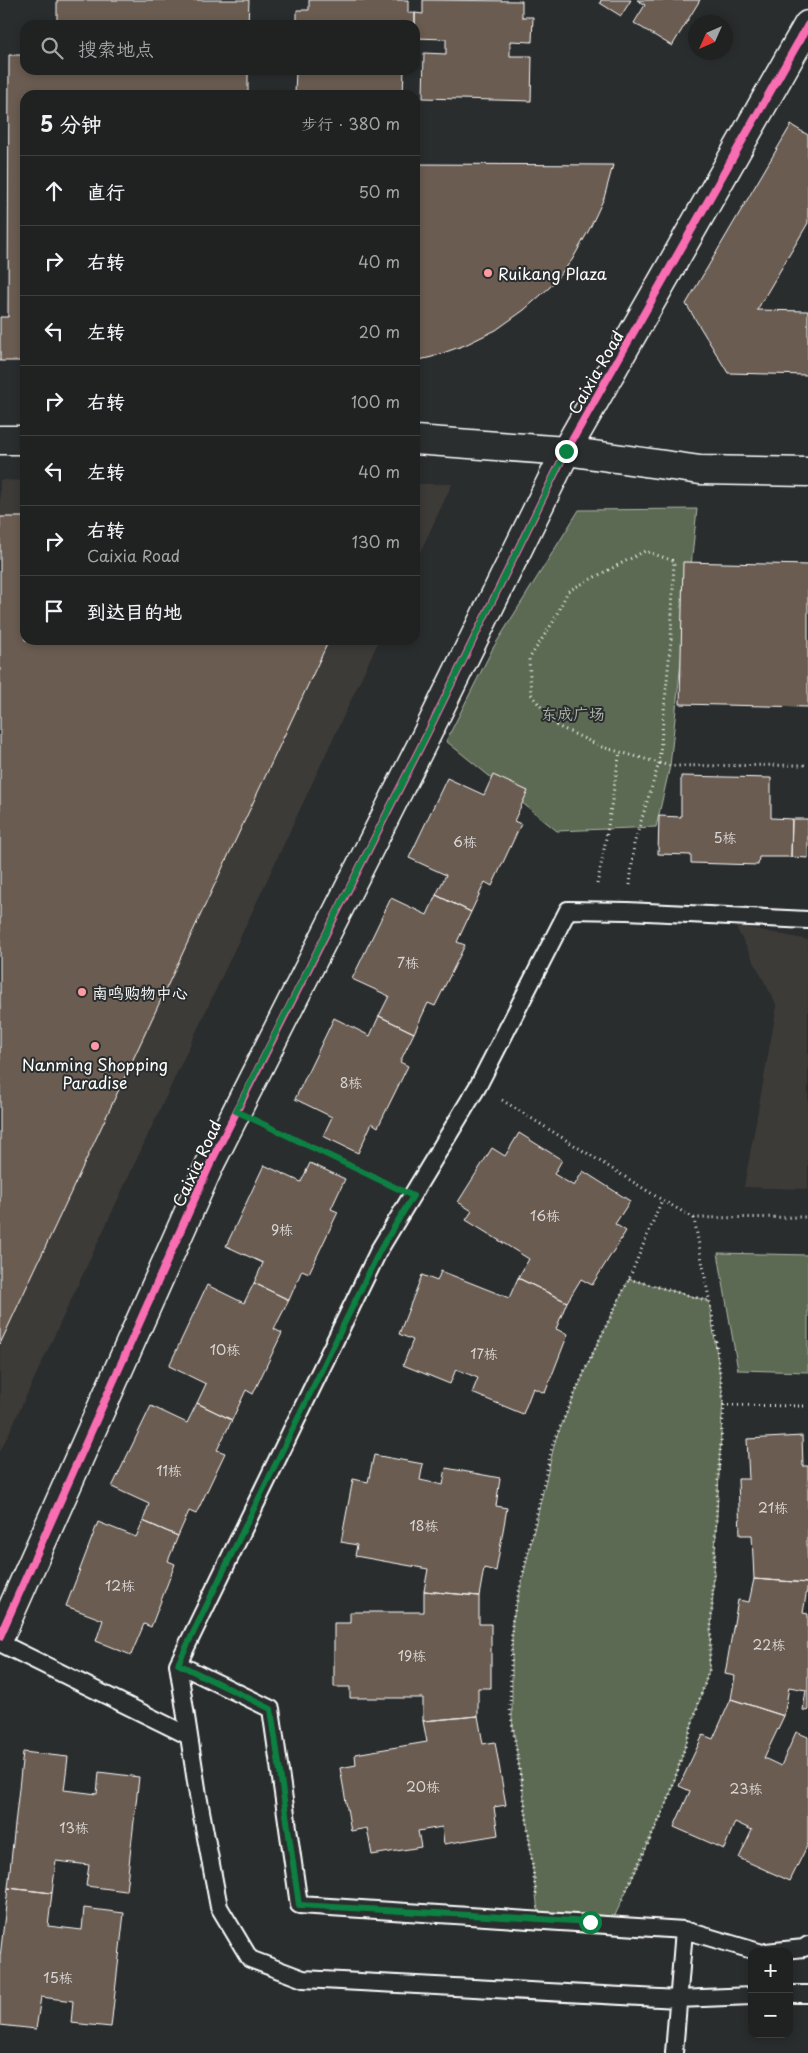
<!DOCTYPE html>
<html lang="zh">
<head>
<meta charset="utf-8">
<style>
  body { margin:0; font-family:"Playpen Sans","LXGW WenKai TC",sans-serif; background:#2d2f2f; color:#f1f3f6 }
  .controls { position:absolute; right:15px; bottom:15px; display:grid; overflow:hidden; border-radius:10px; box-shadow:0 2px 8px #0003 }
  .controls button { width:45px; height:45px; display:grid; place-items:center; padding:0; border:0; border-bottom:1px solid #3d3f40; background:#202222; color:#f1f3f6; font:25px sans-serif }
  .compass { position:absolute; left:688px; top:15px; width:45px; height:45px; border-radius:50%; background:#202222; box-shadow:0 2px 8px #0003; rotate:225deg }
  .stop { position:absolute; width:15px; height:15px; margin:-11px; border:4px solid #0b8043; border-radius:50%; background:#fff }
  .stop.end { background:#0b8043; border-color:#fff; box-shadow:0 1px 5px #0008 }
  .list { margin:0; padding:0; list-style:none }
  h2 { display:flex; justify-content:space-between; align-items:center; height:65px; margin:0; padding:0 20px; font-size:21px }
  h2 small { font-size:16px; font-weight:400; color:#a2a4a5 }
  .list li { display:grid; grid-template-columns:32px 1fr auto; gap:15px; align-items:center; box-sizing:border-box; height:70px; padding:0 20px; border-top:1px solid #3d3f40 }
  .list b { display:block; font-size:19px; white-space:nowrap }
  .list p { margin:0; font-size:16px; white-space:nowrap; color:#a2a4a5 }
  .list em { font-size:16px; font-style:normal; color:#a2a4a5 }
  .icon { flex:none; width:28px; height:28px; fill:none; stroke:currentColor; stroke-width:2; stroke-linecap:round; stroke-linejoin:round }
  .map { position:relative; flex:none; width:808px; height:2053px; overflow:hidden }
  .search { position:absolute; background:#202222; box-shadow:0 2px 8px #0003; left:20px; top:20px; width:400px; height:55px; display:flex; align-items:center; gap:12px; box-sizing:border-box; padding:0 18px; border-radius:15px; color:#a2a4a5; font-size:19px }
  .panel { position:absolute; background:#202222; box-shadow:0 2px 8px #0003; left:20px; top:90px; width:400px; height:555px; border-radius:15px }
  .map>svg:first-child { display:block }
  .built { fill:#3d3b38 }
  .green { fill:#5c6b53; stroke:#aeb5a9 }
  .building { fill:#6a5b51; stroke:#fff }
  .lines { fill:none; stroke-linecap:round; stroke-linejoin:round }
  .service-casing { stroke:#fff; stroke-width:20 }
  .minor-casing { stroke:#fff; stroke-width:31 }
  .tertiary-casing { stroke:#fff; stroke-width:31 }
  .path { stroke:#fff; stroke-width:3; stroke-dasharray:1 4; stroke-linecap:butt }
  .service { stroke:#2a2d2e; stroke-width:16 }
  .minor { stroke:#2a2d2e; stroke-width:28 }
  .tertiary { stroke:#2a2d2e; stroke-width:28 }
  .cycleway-casing { stroke:#2a2d2e; stroke-width:11 }
  .cycleway { stroke:#f96db3; stroke-width:8 }
  .route { stroke:#0b8043; stroke-width:6 }
  .poi-dot { fill:#ff9aa2; stroke:#2a2d2e; stroke-width:2 }
  .labels { text-anchor:middle; dominant-baseline:central; stroke-width:4; stroke-linejoin:round; paint-order:stroke }
  .number-label { font-size:14px; fill:#dad6d4 }
  .poi-label { font-size:16px; fill:#fff; stroke:#2a2d2e; text-anchor:start }
  .street-label { font-size:16px; fill:#fff; stroke:#2a2d2e }
  .park-label { font-size:16px; fill:#aeb5a9; stroke:#2a2d2e }
</style>
</head>
<body>
<div class="map">
<svg width="808" height="2053" viewBox="0 0 808 2053">
  <rect width="100%" height="100%" fill="#2a2d2e"/>
  <filter id="ink" filterUnits="userSpaceOnUse"><feTurbulence type="fractalNoise" baseFrequency=".02" numOctaves="2"/><feDisplacementMap in="SourceGraphic" scale="10" xChannelSelector="R" yChannelSelector="G"/><feConvolveMatrix kernelMatrix="1 2 1 2 8 2 1 2 1" color-interpolation-filters="sRGB"/></filter>
  <g filter="url(#ink)">
    <path class="built" d="M0,480L25,481V640H379L0,1452Z
      M415,484H452L415,563Z
      M735,925L808,940V1189L744,1187L777,1006Z"/>
    <path class="green" d="M697,509L670,766L656,827L557,831L446,741L493,648L579,510Z
      M718,1253L808,1255V1372L738,1370Z
      M629,1279L709,1301L723,1396L709,1670L668,1801L611,1924L539,1919L525,1805L512,1720V1622L556,1438L590,1359Z"/>
    <path class="building" d="M57,0H249L248,25H57Z
      M309,0H408V13H415V25H297V10H309Z
      M423,0L522,1V17H533L532,42L510,41V56H532L531,101L423,98L424,53L446,54V39L415,38V13L423,14Z
      M601,0H631L621,16L600,3Z
      M637,0H700L672,46L634,23L645,5Z
      M9,55H25V70H248V95H25V361H0V317H8Z
      M296,70H404L403,95L295,94Z
      M791,125L808,135V223L757,310L808,311V375L728,373L686,304Z
      M415,164L613,165L604,198L589,230L572,260L550,287L524,310L496,330L465,345L432,357L415,361Z
      M0,517H25V640H329L0,1344Z
      M683,562L808,565V707L680,704Z
      M493,775L528,791L514,821L521,824L492,886L485,882L471,912L436,895L446,875L409,858L447,778L484,795Z
      M681,776L771,778V818L792,819L791,857H759L758,865L691,863V855L658,854L659,816L681,817Z
      M792,819H808V858L791,857Z
      M436,895L471,912L457,942L465,945L435,1006L428,1003L414,1033L379,1016L389,996L352,979L391,898L427,915Z
      M379,1016L414,1033L400,1062L408,1066L378,1127L372,1123L358,1153L323,1136L332,1117L295,1099L334,1018L370,1036Z
      M519,1133L562,1160L554,1174L574,1186L583,1171L630,1201L615,1224L626,1231L592,1285L581,1279L567,1302L518,1278L529,1259L466,1220L472,1211L458,1202L492,1148L505,1156Z
      M310,1163L345,1179L331,1209L338,1212L309,1273L302,1270L289,1300L254,1283L263,1263L226,1246L264,1165L301,1182Z
      M441,1271L509,1298L518,1278L567,1302L556,1329L568,1334L545,1393L533,1388L523,1414L472,1393L478,1378L456,1369L450,1384L403,1365L413,1340L399,1334L422,1275L437,1281Z
      M254,1283L289,1300L274,1329L282,1333L253,1394L246,1390L232,1420L197,1403L206,1384L169,1366L207,1285L244,1303Z
      M197,1403L232,1420L217,1450L225,1453L196,1514L189,1511L178,1536L143,1521L149,1504L112,1487L151,1406L187,1423Z
      M802,1436L803,1466H808V1537H807L808,1583L754,1579L752,1535H740L738,1479H749L747,1439Z
      M374,1455L423,1464L420,1480L443,1485L446,1468L500,1478L496,1506L507,1508L496,1571L484,1568L479,1596L424,1591L428,1569L355,1556L357,1545L341,1542L353,1479L368,1482Z
      M143,1521L178,1536L168,1561L175,1564L151,1627L144,1624L131,1655L96,1641L103,1620L66,1606L98,1522L136,1537Z
      M754,1579L808,1583L803,1613L808,1614V1711L803,1710L806,1690L789,1687L784,1716L731,1699L735,1676L725,1674L738,1600L749,1602Z
      M424,1591L479,1596V1624H491V1688H478V1716L423,1721V1698H350V1687H334V1623H350V1612H424Z
      M731,1699L784,1716L764,1758L781,1766L796,1732L808,1737V1844L790,1881L739,1858L752,1830L735,1822L724,1849L674,1827L690,1791L679,1786L703,1735L713,1739Z
      M478,1716L483,1744L495,1742L506,1805L494,1807L498,1835L444,1844L442,1827L418,1831L421,1847L372,1855L367,1828L351,1831L340,1768L356,1765L355,1754L427,1742L423,1721Z
      M23,1752L68,1757L64,1790L97,1794L99,1772L139,1777L126,1891L86,1886L89,1865L56,1861L52,1893L8,1888Z
      M8,1888L52,1893L48,1926L82,1930L84,1908L124,1913L111,2027L71,2023L73,2001L41,1997L36,2029L0,2025V1957Z"/>
    <g class="lines">
      <g class="service-casing">
        <path id="service" d="M0,1643L189,1736
          M178,1664L271,1709L299,1905L684,1930L759,1952
          M766,1952L804,1948L808,1945
          M789,1994H808
          M752,1996L678,1999L303,1979L250,1959L219,1907L198,1795L178,1664L379,1250L478,1086L568,910L627,911L808,920
          M674,2053L684,1930"/>
      </g>
      <g class="minor-casing">
        <path id="minor" d="M0,1636L210,1164L427,734L566,451L808,25"/>
      </g>
      <g class="tertiary-casing">
        <path id="tertiary" d="M0,440H25
          M415,440L566,451L700,470L808,472"/>
      </g>
      <path class="path" d="M597,884C607,840 612,796 620,752
        M630,885L634,844L659,763L671,639L674,561L645,551L568,591L553,622L529,659L531,694L555,725L602,747L670,766L808,765
        M502,1100L662,1200L694,1218L808,1217
        M266,1125L387,1183
        M694,1218L714,1325L724,1405
        M629,1279L709,1301
        M536,1894L525,1805L510,1709L512,1622L553,1443L590,1359L629,1279L662,1200
        M622,1899L668,1801L709,1670L718,1478L724,1405L808,1406"/>
      <use href="#service" class="service"/>
      <use href="#minor" class="minor"/>
      <use href="#tertiary" class="tertiary"/>
      <g class="cycleway-casing">
        <path id="cycleway" d="M0,1636L210,1164L427,734L566,451L808,25"/>
      </g>
      <use href="#cycleway" class="cycleway"/>
    </g>
  </g>
  <g class="lines" filter="url(#ink)">
    <path class="route" d="M566,451L427,734L236,1111L413,1196L380,1250L178,1664L271,1709L299,1905L590,1922"/>
  </g>
  <g class="poi-dot">
    <circle cx="488" cy="273" r="5"/>
    <circle cx="82" cy="992" r="5"/>
    <circle cx="95" cy="1046" r="5"/>
  </g>
  <g class="labels">
    <g class="number-label">
      <text x="725" y="837">5栋</text>
      <text x="465" y="841">6栋</text>
      <text x="408" y="962">7栋</text>
      <text x="351" y="1082">8栋</text>
      <text x="545" y="1215">16栋</text>
      <text x="282" y="1229">9栋</text>
      <text x="225" y="1349">10栋</text>
      <text x="484" y="1353">17栋</text>
      <text x="169" y="1470">11栋</text>
      <text x="773" y="1507">21栋</text>
      <text x="424" y="1525">18栋</text>
      <text x="120" y="1585">12栋</text>
      <text x="769" y="1644">22栋</text>
      <text x="412" y="1655">19栋</text>
      <text x="423" y="1786">20栋</text>
      <text x="746" y="1788">23栋</text>
      <text x="74" y="1827">13栋</text>
      <text x="58" y="1977">15栋</text>
    </g>
    <g class="poi-label">
      <text x="498" y="273">Ruikang Plaza</text>
      <text x="92" y="992">南鸣购物中心</text>
      <text x="95" y="1064" text-anchor="middle">Nanming Shopping<tspan x="95" dy="18">Paradise</tspan></text>
    </g>
    <g class="street-label">
      <text transform="translate(595 372) rotate(-60)">Caixia Road</text>
      <text transform="translate(196 1163) rotate(-65)">Caixia Road</text>
    </g>
    <g class="park-label">
      <text x="573" y="713">东成广场</text>
    </g>
  </g>
</svg>
<div class="controls">
<button>+</button>
<button>−</button>
</div>
<svg class="compass" viewBox="-18 -18 36 36"><path d="M0-13l5 13h-10z" fill="#e53935"/><path d="M0 13l5-13h-10z" fill="#a2a4a5"/></svg>
<div class="stop" style="left:590px;top:1922px"></div>
<div class="stop end" style="left:566px;top:451px"></div>
<div class="search"><svg class="icon" aria-label="search" viewBox="0 0 24 24"><circle cx="10" cy="10" r="6"/><path d="M15 15l6 6"/></svg>搜索地点</div>
<section class="panel">
<h2>5 分钟<small>步行 · 380 m</small></h2>
<ul class="list">
<li><svg class="icon" aria-label="ahead" viewBox="0 0 24 24"><path d="M12 20V5M6 11l6-6 6 6"/></svg><div><b>直行</b></div><em>50 m</em></li>
<li><svg class="icon" aria-label="right" viewBox="0 0 24 24"><path d="M7 20v-9h11M14 6l5 5-5 5"/></svg><div><b>右转</b></div><em>40 m</em></li>
<li><svg class="icon" aria-label="left" viewBox="0 0 24 24"><path d="M17 20v-9H6M10 6l-5 5 5 5"/></svg><div><b>左转</b></div><em>20 m</em></li>
<li><svg class="icon" aria-label="right" viewBox="0 0 24 24"><path d="M7 20v-9h11M14 6l5 5-5 5"/></svg><div><b>右转</b></div><em>100 m</em></li>
<li><svg class="icon" aria-label="left" viewBox="0 0 24 24"><path d="M17 20v-9H6M10 6l-5 5 5 5"/></svg><div><b>左转</b></div><em>40 m</em></li>
<li><svg class="icon" aria-label="right" viewBox="0 0 24 24"><path d="M7 20v-9h11M14 6l5 5-5 5"/></svg><div><b>右转</b><p>Caixia Road</p></div><em>130 m</em></li>
<li><svg class="icon" aria-label="arrive" viewBox="0 0 24 24"><path d="M6 21V4h12l-3 4 3 4H6"/></svg><div><b>到达目的地</b></div></li>
</ul>
</section>
</div>
</body>
</html>
